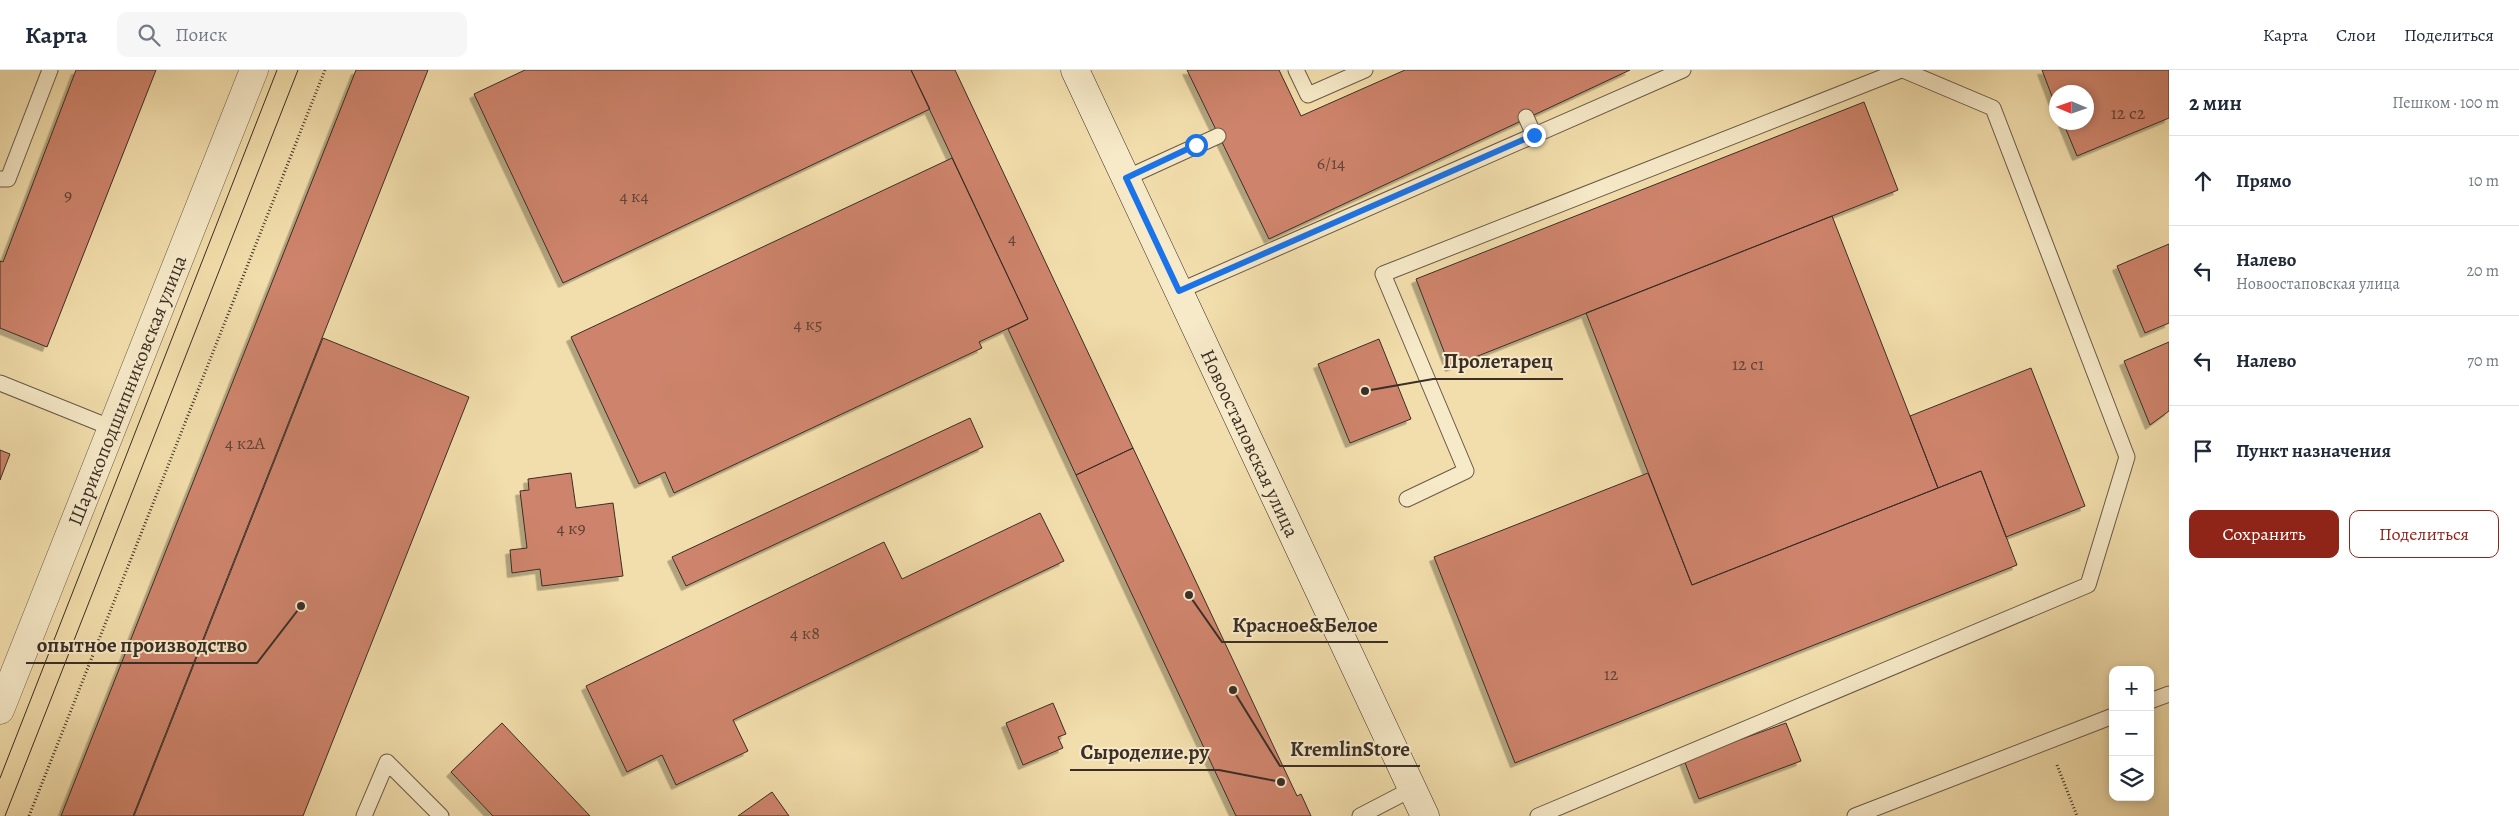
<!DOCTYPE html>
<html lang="ru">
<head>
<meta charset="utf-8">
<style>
  body { margin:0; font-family:Alegreya,serif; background:#f6f6f7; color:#1f2937 }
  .controls { position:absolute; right:15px; bottom:15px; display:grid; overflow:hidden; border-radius:10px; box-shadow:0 2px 8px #0003 }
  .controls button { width:45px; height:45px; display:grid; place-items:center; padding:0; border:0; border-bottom:1px solid #e0e1e3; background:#fff; color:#1f2937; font:25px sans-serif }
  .compass { position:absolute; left:2049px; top:15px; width:45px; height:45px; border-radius:50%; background:#fff; box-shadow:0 2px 8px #0003; rotate:272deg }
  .stop { position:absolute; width:15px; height:15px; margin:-11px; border:4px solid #1a73e8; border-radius:50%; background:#fff }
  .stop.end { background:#1a73e8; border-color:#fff; box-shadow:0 1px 5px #0008 }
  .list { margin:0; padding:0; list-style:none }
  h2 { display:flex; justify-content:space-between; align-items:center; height:65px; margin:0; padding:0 20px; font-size:21px }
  h2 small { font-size:16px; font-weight:400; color:#747a83 }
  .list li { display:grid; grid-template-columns:32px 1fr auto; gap:15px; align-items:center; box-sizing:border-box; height:90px; padding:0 20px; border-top:1px solid #e0e1e3 }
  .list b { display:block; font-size:19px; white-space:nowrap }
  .list p { margin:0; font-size:16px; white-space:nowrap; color:#747a83 }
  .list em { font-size:16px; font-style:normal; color:#747a83 }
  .actions { display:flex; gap:10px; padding:15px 20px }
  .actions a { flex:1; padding:11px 0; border:1px solid #8f2418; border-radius:10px; text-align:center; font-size:18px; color:#8f2418 }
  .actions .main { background:#8f2418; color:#fff }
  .icon { flex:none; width:28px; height:28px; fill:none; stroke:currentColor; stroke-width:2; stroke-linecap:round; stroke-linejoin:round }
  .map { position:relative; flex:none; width:2169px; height:746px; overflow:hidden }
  header { display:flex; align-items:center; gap:30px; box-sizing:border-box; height:70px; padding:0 25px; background:#fff; border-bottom:1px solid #e0e1e3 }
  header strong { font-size:24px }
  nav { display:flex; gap:28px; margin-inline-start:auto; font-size:18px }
  .search { width:350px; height:45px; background:#f6f6f7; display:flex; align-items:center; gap:12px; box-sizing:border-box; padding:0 18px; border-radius:10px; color:#747a83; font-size:19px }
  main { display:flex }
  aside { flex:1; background:#fff }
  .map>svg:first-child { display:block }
  .building { fill:#ce846c; stroke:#3a2e27; filter:url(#shadow) }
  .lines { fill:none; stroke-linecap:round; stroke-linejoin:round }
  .service-casing { stroke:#685a48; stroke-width:17 }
  .tertiary-casing { stroke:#685a48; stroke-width:29 }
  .secondary-casing { stroke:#3a2e27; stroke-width:29 }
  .path { stroke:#3a2e27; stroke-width:3; stroke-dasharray:1 2.5; stroke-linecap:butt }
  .service { stroke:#f7eac9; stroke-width:15 }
  .tertiary { stroke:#f7eac9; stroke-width:28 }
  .secondary { stroke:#f7eac9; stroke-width:28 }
  .tram { stroke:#3a2e27; stroke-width:1 }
  .route { stroke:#1a73e8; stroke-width:6 }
  .labels { text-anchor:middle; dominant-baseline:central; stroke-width:4; stroke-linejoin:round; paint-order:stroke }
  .number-label { font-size:18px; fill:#5f4438 }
  .street-label { font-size:20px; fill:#3a2e27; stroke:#f7eac9 }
  .leader { fill:none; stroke:#3a2e27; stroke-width:2 }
  .callout-dot { fill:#3a2e27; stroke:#f7eac9; stroke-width:2 }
  .callout-label { font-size:21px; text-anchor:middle; font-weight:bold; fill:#3a2e27; stroke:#f7eac9; stroke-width:4; stroke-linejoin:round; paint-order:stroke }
</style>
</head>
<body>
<header>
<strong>Карта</strong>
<div class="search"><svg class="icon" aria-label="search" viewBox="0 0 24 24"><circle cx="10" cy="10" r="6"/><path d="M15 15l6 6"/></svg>Поиск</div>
<nav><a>Карта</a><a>Слои</a><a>Поделиться</a></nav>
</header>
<main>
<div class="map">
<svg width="2169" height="746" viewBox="0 0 2169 746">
  <defs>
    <filter id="shadow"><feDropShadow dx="-4.5" dy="4.5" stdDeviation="0" flood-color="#0004"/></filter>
  </defs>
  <rect width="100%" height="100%" fill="#f2deac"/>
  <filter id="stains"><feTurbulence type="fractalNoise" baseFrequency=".004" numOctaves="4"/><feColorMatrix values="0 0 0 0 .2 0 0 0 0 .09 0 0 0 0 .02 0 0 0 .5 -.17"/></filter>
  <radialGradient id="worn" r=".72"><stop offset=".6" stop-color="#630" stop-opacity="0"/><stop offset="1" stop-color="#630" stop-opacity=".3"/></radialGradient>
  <path class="building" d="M76,0H156L47,277L0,258V191L3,192Z
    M356,0H428L133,746H61Z
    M525,0H911L930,39L563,213L474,24Z
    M911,0H955L1133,378L1076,405L1008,259L1028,249Z
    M1187,0H1279L1301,46L1405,0H1630L1269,169Z
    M2042,0H2169V48L2077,86L2063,52H2086V22H2056V37Z
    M1864,32L1898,120L1450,297L1416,209Z
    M952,88L1028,249L979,272L982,278L674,423L665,402L639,414L571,267Z
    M1832,146L1938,418L1692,515L1586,243Z
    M2169,174V253L2145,263L2117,196Z
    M323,268L469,327L303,746H134Z
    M1379,269L1411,349L1350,373L1318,294Z
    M2169,272V341L2150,355L2124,291Z
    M2031,298L2085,436L2006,467L1981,401L1938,418L1910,346Z
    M970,348L983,377L686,516L672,487Z
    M1133,378L1297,726L1301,724L1311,746H1236L1076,405Z
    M0,380L10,384L0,410Z
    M1981,401L2017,495L1515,693L1434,487L1648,403L1692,515Z
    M571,403L576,438L613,433L623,506L542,516L540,499L512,503L510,480L527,478L520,421L529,420L528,409Z
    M1040,443L1064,491L733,650L748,681L676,715L662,685L627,702L586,616L884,472L902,509Z
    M1053,633L1066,664L1058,667L1063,678L1023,695L1006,653Z
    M502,653L590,746H493L451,702Z
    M1786,653L1801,691L1699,729L1684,690Z
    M772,722L789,746H738Z"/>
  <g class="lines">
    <g class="service-casing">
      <path id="service" d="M1296,0L1308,25L1365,0
        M1526,47L1534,65
        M1126,108L1218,66
        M0,109H8L50,0
        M1179,221L1683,0
        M0,313L112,358
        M1407,429L1466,401L1383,204L1901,0
        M2150,631L2169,624
        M364,746L387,692L441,746
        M1360,746L1412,719
        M1538,746L2088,515L2127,387L1993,38L1903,0
        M1855,746L2113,646"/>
    </g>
    <g class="tertiary-casing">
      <g id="tertiary">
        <path id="s1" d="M0,640L254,0"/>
      </g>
    </g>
    <g class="secondary-casing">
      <g id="secondary">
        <path id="s2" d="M1075,0L1425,746"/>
      </g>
    </g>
    <path class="path" d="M2057,695L2077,746
      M29,746L325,0"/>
    <use href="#service" class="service"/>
    <use href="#tertiary" class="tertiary"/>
    <use href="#secondary" class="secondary"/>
    <path class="tram" d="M0,708L277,0
      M5,746L298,0"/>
  </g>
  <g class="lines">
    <path class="route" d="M1196,75L1126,108L1179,221L1534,65"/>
  </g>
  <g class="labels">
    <g class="number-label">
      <text x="2128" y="43">12 с2</text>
      <text x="1331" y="93">6/14</text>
      <text x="68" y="125">9</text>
      <text x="634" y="126">4 к4</text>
      <text x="1012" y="168">4</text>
      <text x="808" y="254">4 к5</text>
      <text x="1748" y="294">12 с1</text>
      <text x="245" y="373">4 к2А</text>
      <text x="571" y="458">4 к9</text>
      <text x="805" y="563">4 к8</text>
      <text x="1611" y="604">12</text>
    </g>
    <g class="street-label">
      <text stroke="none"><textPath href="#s1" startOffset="344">Шарикоподшипниковская улица</textPath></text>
      <text stroke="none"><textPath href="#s2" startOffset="412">Новоостаповская улица</textPath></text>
    </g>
  </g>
  <path class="leader" d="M1365 321L1433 309H1563M1189 525L1222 572H1388M301 536L257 593H26M1233 620L1280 696H1420M1281 712L1219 700H1070"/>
  <g class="callout-dot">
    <circle cx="1365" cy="321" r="5"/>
    <circle cx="1189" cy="525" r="5"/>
    <circle cx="301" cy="536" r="5"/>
    <circle cx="1233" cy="620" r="5"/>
    <circle cx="1281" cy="712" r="5"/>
  </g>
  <g class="callout-label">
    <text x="1498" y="298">Пролетарец</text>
    <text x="1305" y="562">Красное&amp;Белое</text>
    <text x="142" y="582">опытное производство</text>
    <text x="1350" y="686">KremlinStore</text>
    <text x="1145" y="689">Сыроделие.ру</text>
  </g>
  <rect width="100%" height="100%" filter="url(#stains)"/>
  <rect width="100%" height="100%" fill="url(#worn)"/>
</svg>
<div class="controls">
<button>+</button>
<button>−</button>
<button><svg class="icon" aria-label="layers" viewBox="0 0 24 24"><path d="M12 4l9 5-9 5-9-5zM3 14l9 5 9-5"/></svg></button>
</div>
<svg class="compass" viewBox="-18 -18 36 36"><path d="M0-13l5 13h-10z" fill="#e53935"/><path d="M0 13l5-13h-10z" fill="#747a83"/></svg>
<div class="stop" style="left:1196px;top:75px"></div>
<div class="stop end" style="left:1534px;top:65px"></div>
</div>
<aside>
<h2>2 мин<small>Пешком · 100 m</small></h2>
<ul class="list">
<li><svg class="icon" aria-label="ahead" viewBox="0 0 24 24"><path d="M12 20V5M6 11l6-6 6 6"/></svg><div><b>Прямо</b></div><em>10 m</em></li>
<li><svg class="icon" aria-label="left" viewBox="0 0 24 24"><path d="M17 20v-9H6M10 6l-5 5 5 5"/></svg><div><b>Налево</b><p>Новоостаповская улица</p></div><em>20 m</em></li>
<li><svg class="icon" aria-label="left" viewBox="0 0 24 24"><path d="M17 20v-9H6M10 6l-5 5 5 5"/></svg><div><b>Налево</b></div><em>70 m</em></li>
<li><svg class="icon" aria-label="arrive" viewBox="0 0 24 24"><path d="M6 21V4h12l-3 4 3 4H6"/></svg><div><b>Пункт назначения</b></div></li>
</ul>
<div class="actions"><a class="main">Сохранить</a><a>Поделиться</a></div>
</aside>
</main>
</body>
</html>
